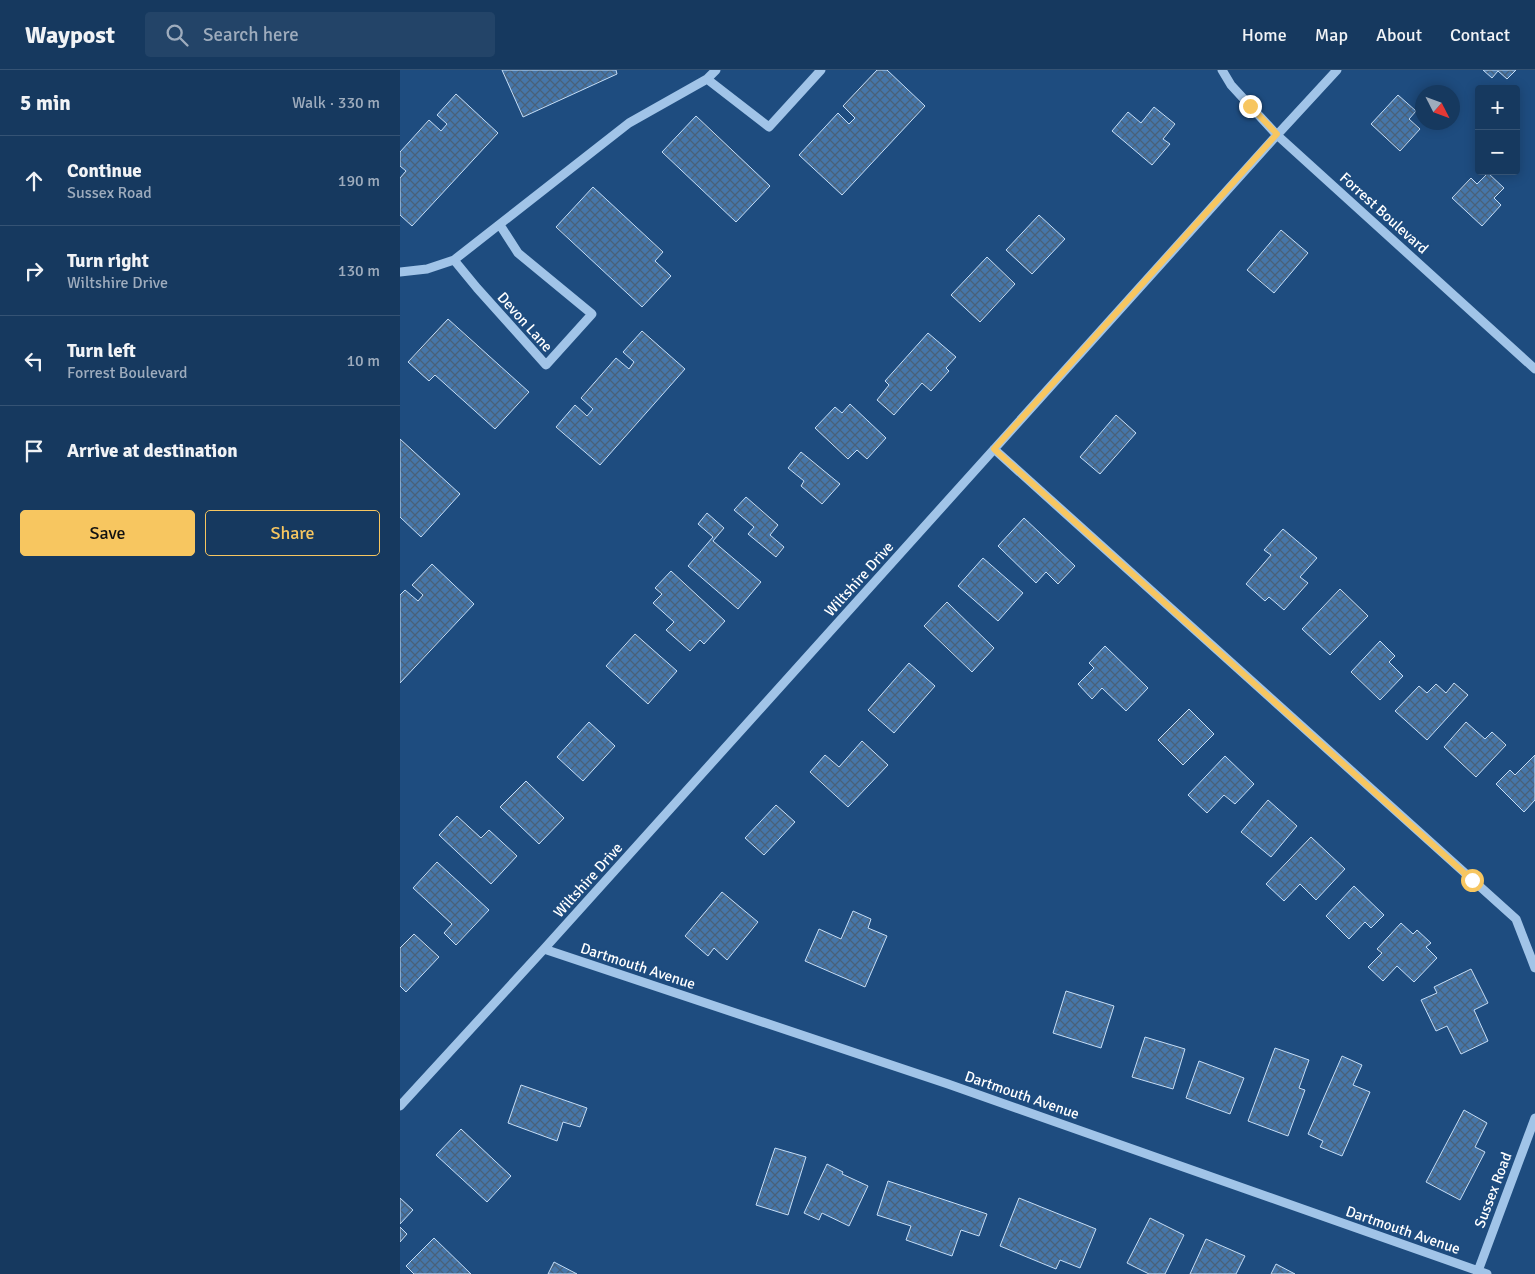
<!DOCTYPE html>
<html lang="en">
<head>
<meta charset="utf-8">
<style>
  body { margin:0; font-family:Signika,sans-serif; background:#234468; color:#f1f3f6 }
  .controls { position:absolute; right:15px; top:15px; display:grid; overflow:hidden; border-radius:5px; box-shadow:0 2px 12px #0003 }
  .controls button { width:45px; height:45px; display:grid; place-items:center; padding:0; border:0; border-bottom:1px solid #355374; background:#16395f; color:#f1f3f6; font:25px sans-serif }
  .compass { position:absolute; left:1015px; top:15px; width:45px; height:45px; border-radius:50%; background:#16395f; box-shadow:0 2px 12px #0003; rotate:132deg }
  .stop { position:absolute; width:15px; height:15px; margin:-11px; border:4px solid #f7c660; border-radius:50%; background:#fff }
  .stop.end { background:#f7c660; border-color:#fff; box-shadow:0 1px 5px #0008 }
  .list { margin:0; padding:0; list-style:none }
  h2 { display:flex; justify-content:space-between; align-items:center; height:65px; margin:0; padding:0 20px; font-size:21px }
  h2 small { font-size:16px; font-weight:400; color:#9eacbd }
  .list li { display:grid; grid-template-columns:32px 1fr auto; gap:15px; align-items:center; box-sizing:border-box; height:90px; padding:0 20px; border-top:1px solid #355374 }
  .list b { display:block; font-size:19px; white-space:nowrap }
  .list p { margin:0; font-size:16px; white-space:nowrap; color:#9eacbd }
  .list em { font-size:16px; font-style:normal; color:#9eacbd }
  .actions { display:flex; gap:10px; padding:15px 20px }
  .actions a { flex:1; padding:11px 0; border:1px solid #f7c660; border-radius:5px; text-align:center; font-size:18px; color:#f7c660 }
  .actions .main { background:#f7c660; color:#111 }
  .icon { flex:none; width:28px; height:28px; fill:none; stroke:currentColor; stroke-width:2; stroke-linecap:round; stroke-linejoin:round }
  .map { position:relative; flex:none; width:1135px; height:1204px; overflow:hidden }
  header { display:flex; align-items:center; gap:30px; box-sizing:border-box; height:70px; padding:0 25px; background:#16395f; border-bottom:1px solid #355374 }
  header strong { font-size:24px }
  nav { display:flex; gap:28px; margin-inline-start:auto; font-size:18px }
  .search { width:350px; height:45px; background:#234468; display:flex; align-items:center; gap:12px; box-sizing:border-box; padding:0 18px; border-radius:5px; color:#9eacbd; font-size:19px }
  main { display:flex }
  aside { flex:1; background:#16395f }
  .map>svg:first-child { display:block }
  .building { fill:url(#building-cross-hatch); stroke:#c5ddf6 }
  .lines { fill:none; stroke-linecap:round; stroke-linejoin:round }
  .minor { stroke:#a1c4e8; stroke-width:9 }
  .route { stroke:#f7c660; stroke-width:6 }
  .labels { text-anchor:middle; dominant-baseline:central; stroke-width:4; stroke-linejoin:round; paint-order:stroke }
  .street-label { font-size:15px; fill:#fff; stroke:#1e4c7f }
</style>
</head>
<body>
<header>
<strong>Waypost</strong>
<div class="search"><svg class="icon" aria-label="search" viewBox="0 0 24 24"><circle cx="10" cy="10" r="6"/><path d="M15 15l6 6"/></svg>Search here</div>
<nav><a>Home</a><a>Map</a><a>About</a><a>Contact</a></nav>
</header>
<main>
<aside>
<h2>5 min<small>Walk · 330 m</small></h2>
<ul class="list">
<li><svg class="icon" aria-label="ahead" viewBox="0 0 24 24"><path d="M12 20V5M6 11l6-6 6 6"/></svg><div><b>Continue</b><p>Sussex Road</p></div><em>190 m</em></li>
<li><svg class="icon" aria-label="right" viewBox="0 0 24 24"><path d="M7 20v-9h11M14 6l5 5-5 5"/></svg><div><b>Turn right</b><p>Wiltshire Drive</p></div><em>130 m</em></li>
<li><svg class="icon" aria-label="left" viewBox="0 0 24 24"><path d="M17 20v-9H6M10 6l-5 5 5 5"/></svg><div><b>Turn left</b><p>Forrest Boulevard</p></div><em>10 m</em></li>
<li><svg class="icon" aria-label="arrive" viewBox="0 0 24 24"><path d="M6 21V4h12l-3 4 3 4H6"/></svg><div><b>Arrive at destination</b></div></li>
</ul>
<div class="actions"><a class="main">Save</a><a>Share</a></div>
</aside>
<div class="map">
<svg width="1135" height="1204" viewBox="0 0 1135 1204">
  <defs>
    <pattern id="building-cross-hatch" width="8" height="8" patternUnits="userSpaceOnUse" patternTransform="scale(1.25)"><rect width="8" height="8" fill="#4676a9"/><path d="M0 0l8 8M0 8l8-8" fill="none" stroke="#49617a"/></pattern>
  </defs>
  <rect width="100%" height="100%" fill="#1e4c7f"/>
  <path class="building" d="M102,0H216L217,4L123,47Z
    M477,0H487L525,36L442,125L399,85L438,43L449,54L455,48L443,36Z
    M1083,0H1116L1107,9L1098,1L1092,8Z
    M56,24L98,63L12,156L0,145V108L6,101L0,96V82L29,50L41,61L47,54L37,45Z
    M998,25L1016,41L1009,49L1020,59L1000,81L971,54Z
    M754,37L775,54L763,69L770,74L752,95L712,61L728,42L741,53Z
    M296,46L370,116L336,152L262,82Z
    M1088,103L1104,118L1094,128L1101,135L1082,156L1052,128L1071,108L1077,114Z
    M193,117L263,182L255,191L271,206L242,237L156,157Z
    M639,145L665,169L632,204L606,180Z
    M881,160L908,183L874,223L847,200Z
    M587,187L615,214L580,252L551,225Z
    M48,249L129,322L95,359L35,305L29,311L8,292Z
    M242,261L285,299L200,395L156,357L175,335L187,346L193,339L181,328L216,288L229,299L234,292L223,282Z
    M528,263L556,287L546,298L549,301L531,321L522,313L494,345L477,330L489,315L485,311Z
    M450,334L486,368L467,389L457,380L448,389L415,358L435,337L442,343Z
    M716,345L736,363L700,404L680,387Z
    M0,369L60,424L21,467L0,447Z
    M401,382L440,414L422,434L401,416L404,411L388,398Z
    M346,427L378,455L370,465L384,477L376,487L348,464L354,457L334,440Z
    M307,443L324,458L313,471L361,512L338,539L288,496L313,467L298,454Z
    M624,448L675,496L658,514L646,502L636,513L598,476Z
    M883,459L917,488L900,507L908,513L884,540L869,527L865,531L846,514L871,485L864,480Z
    M583,488L623,523L598,551L558,516Z
    M32,494L74,534L0,613V525L5,520L18,531L23,525L12,515Z
    M271,501L325,551L304,574L300,570L290,581L266,560L274,552L253,533L262,524L255,518Z
    M940,519L968,546L930,585L902,559Z
    M547,532L594,578L572,602L524,556Z
    M235,564L277,601L248,634L206,596Z
    M980,571L995,586L989,592L1003,606L980,630L951,602Z
    M705,576L748,618L726,641L702,618L692,629L678,614L694,598L689,593Z
    M509,593L535,616L494,663L468,640Z
    M1054,613L1068,625L1027,670L995,641L1019,616L1027,623L1036,614L1046,623Z
    M789,639L814,664L783,695L758,670Z
    M189,652L215,676L183,711L157,687Z
    M1066,652L1085,669L1092,662L1106,675L1076,707L1044,677Z
    M462,671L488,695L448,737L410,702L425,685L439,697Z
    M1135,685V730L1124,742L1096,714L1110,700L1115,705Z
    M825,686L854,714L835,734L824,725L807,743L788,725Z
    M126,711L164,748L139,774L100,737Z
    M868,730L897,756L871,787L841,762Z
    M376,735L395,752L364,785L345,768Z
    M57,746L81,768L89,760L117,786L91,814L39,765Z
    M911,767L945,799L916,830L900,814L884,831L866,814Z
    M37,792L89,840L56,875L44,863L52,854L13,818Z
    M954,816L984,845L971,858L965,852L949,869L926,846Z
    M322,822L358,852L327,890L314,878L308,886L285,866Z
    M453,841L471,849L468,858L487,866L465,917L405,891L419,859L441,869Z
    M1001,853L1013,864L1017,860L1031,873L1026,877L1037,888L1014,912L997,896L983,911L968,897L982,883L977,879Z
    M14,864L39,887L6,922L0,916V878Z
    M1071,899L1088,933L1074,940L1088,971L1061,984L1047,956L1036,961L1021,930L1037,923L1034,917Z
    M666,921L714,936L701,978L653,963Z
    M745,967L785,979L773,1019L732,1007Z
    M875,978L909,990L899,1018L905,1020L888,1066L848,1051Z
    M942,986L962,995L953,1015L970,1022L942,1086L920,1077L923,1071L908,1064Z
    M799,991L844,1008L830,1044L786,1028Z
    M121,1015L187,1038L180,1057L163,1052L157,1071L108,1053Z
    M1064,1040L1087,1053L1075,1077L1085,1082L1060,1130L1026,1112Z
    M61,1059L111,1106L87,1132L36,1085Z
    M375,1078L406,1087L388,1145L356,1135Z
    M427,1094L443,1102L442,1104L468,1116L449,1156L422,1143L419,1150L404,1143Z
    M488,1111L587,1144L579,1166L561,1160L552,1186L506,1170L511,1156L477,1145Z
    M0,1128L13,1140L0,1154Z
    M619,1128L696,1159L680,1198L660,1190L656,1199L600,1176Z
    M750,1148L784,1165L765,1204H749L727,1193Z
    M0,1157L7,1164L0,1172Z
    M34,1168L71,1204H14L6,1196Z
    M806,1169L845,1186L836,1204H790Z
    M154,1192L177,1204H148Z
    M876,1194L895,1204H871Z"/>
  <g class="lines">
    <path class="minor" d="M822,0L831,15L877,65L1135,299
      M307,9L369,57L421,0
      M54,190L77,218L146,295L192,244L118,183L100,155
      M0,202L27,199L54,190L229,53L307,9L316,0
      M594,379L1116,849L1135,898
      M144,879L548,1014L1087,1204
      M0,1036L144,879L877,65L937,0
      M1078,1201L1135,1048"/>
  </g>
  <g class="lines">
    <path class="route" d="M850,36L877,64L594,379L1072,810"/>
  </g>
  <g class="labels">
    <g class="street-label">
      <text transform="translate(984 143) rotate(42)">Forrest Boulevard</text>
      <text transform="translate(125 252) rotate(48)">Devon Lane</text>
      <text transform="translate(459 509) rotate(-48)">Wiltshire Drive</text>
      <text transform="translate(188 810) rotate(-48)">Wiltshire Drive</text>
      <text transform="translate(238 896) rotate(18)">Dartmouth Avenue</text>
      <text transform="translate(622 1025) rotate(19)">Dartmouth Avenue</text>
      <text transform="translate(1093 1120) rotate(-69)">Sussex Road</text>
      <text transform="translate(1003 1160) rotate(19)">Dartmouth Avenue</text>
    </g>
  </g>
</svg>
<div class="controls">
<button>+</button>
<button>−</button>
</div>
<svg class="compass" viewBox="-18 -18 36 36"><path d="M0-13l5 13h-10z" fill="#e53935"/><path d="M0 13l5-13h-10z" fill="#9eacbd"/></svg>
<div class="stop" style="left:1072px;top:810px"></div>
<div class="stop end" style="left:850px;top:36px"></div>
</div>
</main>
</body>
</html>
